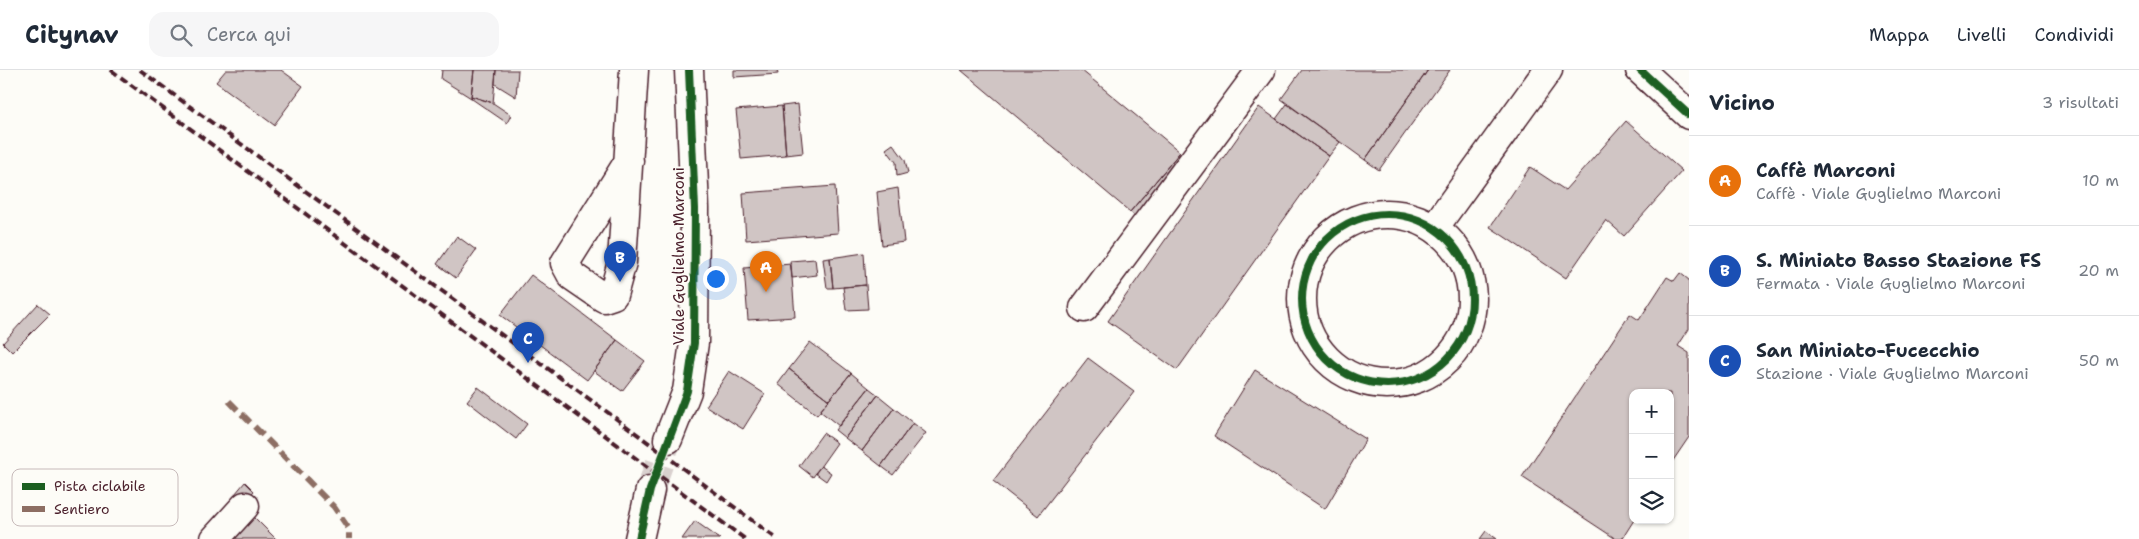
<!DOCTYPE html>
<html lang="it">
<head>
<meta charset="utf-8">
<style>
  body { margin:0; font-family:"Shantell Sans",sans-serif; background:#f6f6f7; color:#1f2937 }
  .controls { position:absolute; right:15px; bottom:15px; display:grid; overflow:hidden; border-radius:10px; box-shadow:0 1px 4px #0004 }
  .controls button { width:45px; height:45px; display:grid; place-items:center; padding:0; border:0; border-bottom:1px solid #e0e1e3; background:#fff; color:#1f2937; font:25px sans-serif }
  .you { position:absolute; left:715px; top:208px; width:18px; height:18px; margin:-12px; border:4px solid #fff; border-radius:50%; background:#1a73e8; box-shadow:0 0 0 8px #1a73e833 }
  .badge { display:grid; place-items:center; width:32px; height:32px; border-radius:50%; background:#d1495b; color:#fff; font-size:16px; font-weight:700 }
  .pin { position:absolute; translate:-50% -41px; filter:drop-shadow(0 1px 2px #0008) }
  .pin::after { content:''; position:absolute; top:26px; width:18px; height:15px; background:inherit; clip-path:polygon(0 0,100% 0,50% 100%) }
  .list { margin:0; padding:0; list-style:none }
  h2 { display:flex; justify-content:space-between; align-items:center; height:65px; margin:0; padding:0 20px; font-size:21px }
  h2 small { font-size:16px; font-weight:400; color:#747a83 }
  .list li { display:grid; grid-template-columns:32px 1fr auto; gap:15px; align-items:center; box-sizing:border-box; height:90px; padding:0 20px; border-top:1px solid #e0e1e3 }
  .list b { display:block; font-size:19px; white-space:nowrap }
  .list p { margin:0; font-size:16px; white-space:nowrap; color:#747a83 }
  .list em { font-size:16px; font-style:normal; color:#747a83 }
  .icon { flex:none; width:28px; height:28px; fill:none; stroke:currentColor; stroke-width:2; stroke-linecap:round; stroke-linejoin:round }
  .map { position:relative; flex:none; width:1689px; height:469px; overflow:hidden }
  header { display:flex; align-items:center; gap:30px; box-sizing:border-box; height:70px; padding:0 25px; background:#fff; border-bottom:1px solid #e0e1e3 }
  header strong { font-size:24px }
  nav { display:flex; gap:28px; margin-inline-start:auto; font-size:18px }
  .search { width:350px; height:45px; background:#f6f6f7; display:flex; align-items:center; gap:12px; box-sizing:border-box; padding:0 18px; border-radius:15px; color:#747a83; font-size:19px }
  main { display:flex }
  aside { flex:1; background:#fff }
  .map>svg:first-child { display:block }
  .building { fill:#d0c5c4; stroke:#4a1f2b }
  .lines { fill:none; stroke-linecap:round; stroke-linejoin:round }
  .minor-tunnel { stroke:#d9d0ce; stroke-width:28; stroke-dasharray:28 14; stroke-linecap:butt }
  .minor-casing { stroke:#4a1f2b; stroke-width:31 }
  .minor { stroke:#fdfcf7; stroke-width:28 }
  .rail { stroke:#4a1f2b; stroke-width:4; stroke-dasharray:8 4; stroke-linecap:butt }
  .quiet { stroke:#8d6e63; stroke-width:6; stroke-dasharray:12 6; stroke-linecap:butt }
  .cycleway-casing { stroke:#fdfcf7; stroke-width:11 }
  .cycleway { stroke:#1b5e20; stroke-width:8 }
  .labels { text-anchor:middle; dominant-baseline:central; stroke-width:4; stroke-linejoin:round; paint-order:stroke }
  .street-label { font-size:15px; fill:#4a1f2b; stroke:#fdfcf7 }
  .key { fill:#fdfcf7; stroke:#c7baba; stroke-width:1 }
  .key-label { font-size:14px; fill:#4a1f2b }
</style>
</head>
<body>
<header>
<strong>Citynav</strong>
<div class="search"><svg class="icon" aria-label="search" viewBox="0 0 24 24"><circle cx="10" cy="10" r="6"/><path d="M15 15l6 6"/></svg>Cerca qui</div>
<nav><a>Mappa</a><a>Livelli</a><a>Condividi</a></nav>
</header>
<main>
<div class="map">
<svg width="1689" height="469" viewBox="0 0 1689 469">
  <rect width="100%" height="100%" fill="#fdfcf7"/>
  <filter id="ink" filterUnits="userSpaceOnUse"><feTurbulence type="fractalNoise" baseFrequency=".02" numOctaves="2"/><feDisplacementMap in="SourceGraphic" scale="10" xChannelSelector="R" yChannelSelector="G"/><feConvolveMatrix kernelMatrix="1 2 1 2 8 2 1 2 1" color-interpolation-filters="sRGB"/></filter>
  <g filter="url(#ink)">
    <path class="building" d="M226,0H281L303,16L274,55L216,12Z
      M442,0H474L471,28L441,9Z
      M474,0H496L493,33L471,26Z
      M496,0H518L516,27L495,14Z
      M734,0H777L778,4L734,7Z
      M961,0H1081L1180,82L1130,142Z
      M1302,0H1428L1365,90L1281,29Z
      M1428,0H1450L1379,100L1365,90Z
      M471,26L493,33L511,45L507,53L472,29Z
      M798,34L803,83L786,85L782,36Z
      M1287,34L1340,72L1329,86L1276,49Z
      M782,36L786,85L741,89L736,40Z
      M1259,37L1329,86L1177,300L1108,251Z
      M1626,51L1682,101L1624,166L1606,150L1566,208L1490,157L1530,97L1565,120Z
      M893,74L905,90L908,103L897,106L896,92L886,79Z
      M1180,82L1183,85L1138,149L1130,142Z
      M835,116L838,163L746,170L743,123Z
      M898,118L904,172L882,175L877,122Z
      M457,166L476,180L456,208L437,194Z
      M864,183L866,215L833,218L830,188Z
      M830,188L833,218H827L823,189Z
      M815,189L817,205L792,208L790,191Z
      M791,194L795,247L748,250L744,198Z
      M1680,203L1689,210V259L1678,276L1689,283V367L1670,395V323H1633L1634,450L1622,469H1616L1522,407L1630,244L1639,250L1667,207L1674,211Z
      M531,205L617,270L587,310L500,245Z
      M866,215L868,239L846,240L843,217Z
      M38,234L50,244L12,282L3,273Z
      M617,270L645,291L622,321L594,301Z
      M810,272L851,303L829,330L789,299Z
      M1088,288L1134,322L1038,446L993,411Z
      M789,299L829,330L817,345L778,314Z
      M1255,300L1366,369L1325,439L1214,366Z
      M729,301L765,324L743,359L706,336Z
      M851,303L869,318L839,356L820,341Z
      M478,317L527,354L516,369L467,331Z
      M869,318L878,325L845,368L835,360Z
      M878,325L894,338L862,381L845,368Z
      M894,338L913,353L881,396L862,381Z
      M913,353L926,363L893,405L881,396Z
      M823,363L837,373L813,407L799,396Z
      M821,396L831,403L826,411L815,403Z
      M245,412L254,421L244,432L235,424Z
      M252,445L276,469H229Z
      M695,451L720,469H682Z
      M1486,461L1497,469H1480Z"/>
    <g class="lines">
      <path class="minor-tunnel" d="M650,420L668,369"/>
      <g class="minor-casing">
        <path id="minor" d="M1640,0L1689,45
          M629,91L565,193L572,206L604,228L613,225L622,192L634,0
          M1302 229a85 85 0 1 1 170 0a85 85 0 1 1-170 0Z
          M1434,158L1548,0
          M1084,238L1261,0
          M668,369L687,321L694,273L695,139L689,0
          M215,469L245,436
          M639,469L650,420"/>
      </g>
      <use href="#minor" class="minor"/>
      <path class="rail" d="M111,0L745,469
        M140,0L629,358L777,469"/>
      <path class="quiet" d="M229,331L334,437L349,459V469"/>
      <g class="cycleway-casing">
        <path id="cycleway" d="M1640,0L1689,45
          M1302 229a85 85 0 1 1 170 0a85 85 0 1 1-170 0Z
          M639,469L650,420L687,321L694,273L695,139L689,0"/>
      </g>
      <use href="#cycleway" class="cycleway"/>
    </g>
  </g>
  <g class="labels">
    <g class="street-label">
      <text transform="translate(679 186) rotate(-90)">Viale Guglielmo Marconi</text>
    </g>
  </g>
  <rect x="12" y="399" width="166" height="57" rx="8" class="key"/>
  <rect x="22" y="413" width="23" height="7" fill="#1b5e20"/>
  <rect x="22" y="436" width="23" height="6" fill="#8d6e63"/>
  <g class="key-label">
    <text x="54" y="421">Pista ciclabile</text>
    <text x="54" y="444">Sentiero</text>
  </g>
</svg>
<div class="controls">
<button>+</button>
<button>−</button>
<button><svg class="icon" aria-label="layers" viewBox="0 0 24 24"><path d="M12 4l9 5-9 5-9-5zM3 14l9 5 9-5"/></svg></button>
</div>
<div class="you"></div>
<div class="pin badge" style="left:766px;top:222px;background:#e8710a">A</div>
<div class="pin badge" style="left:620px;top:212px;background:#1a4fb4">B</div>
<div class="pin badge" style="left:528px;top:293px;background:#1a4fb4">C</div>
</div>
<aside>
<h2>Vicino<small>3 risultati</small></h2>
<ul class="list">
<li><span class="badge" style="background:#e8710a">A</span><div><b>Caffè Marconi</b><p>Caffè · Viale Guglielmo Marconi</p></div><em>10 m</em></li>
<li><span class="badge" style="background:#1a4fb4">B</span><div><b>S. Miniato Basso Stazione FS</b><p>Fermata · Viale Guglielmo Marconi</p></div><em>20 m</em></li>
<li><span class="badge" style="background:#1a4fb4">C</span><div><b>San Miniato-Fucecchio</b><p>Stazione · Viale Guglielmo Marconi</p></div><em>50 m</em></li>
</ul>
</aside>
</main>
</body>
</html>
